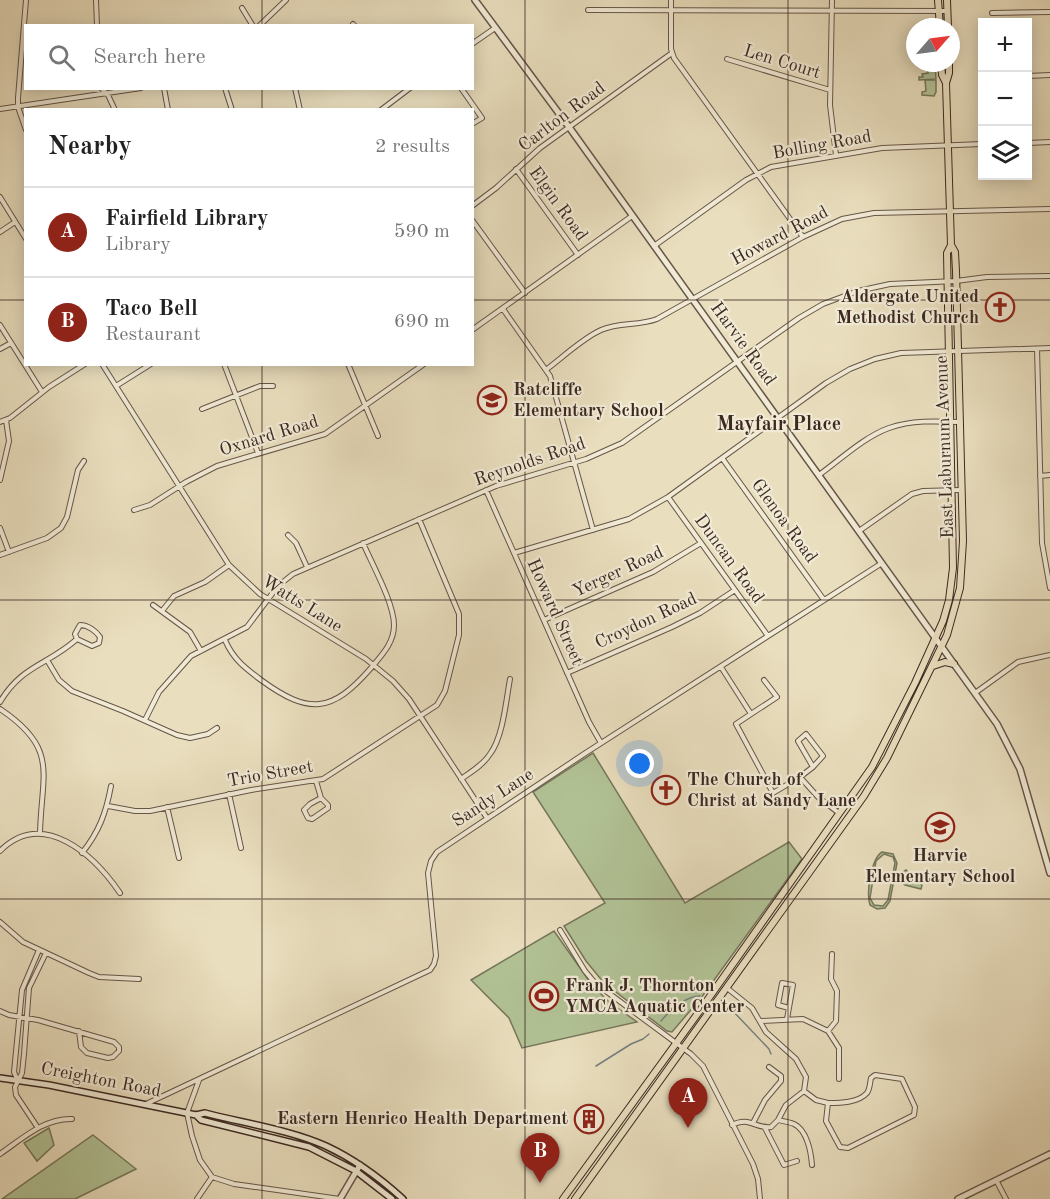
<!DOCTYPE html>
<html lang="en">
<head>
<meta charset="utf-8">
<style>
  body { margin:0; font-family:"Old Standard TT",serif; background:#f2f2f2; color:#222 }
  .controls { position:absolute; right:18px; top:18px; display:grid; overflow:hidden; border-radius:0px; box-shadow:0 3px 15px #0003 }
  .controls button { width:54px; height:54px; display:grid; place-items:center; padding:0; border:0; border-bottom:2px solid #e0e0e0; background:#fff; color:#222; font:30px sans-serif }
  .compass { position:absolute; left:906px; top:18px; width:54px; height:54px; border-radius:50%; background:#fff; box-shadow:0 3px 15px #0003; rotate:62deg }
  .you { position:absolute; left:640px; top:764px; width:21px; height:21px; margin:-15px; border:4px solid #fff; border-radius:50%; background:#1a73e8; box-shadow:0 0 0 9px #1a73e833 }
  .badge { display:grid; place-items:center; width:39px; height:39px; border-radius:50%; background:#8f2418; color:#fff; font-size:20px; font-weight:700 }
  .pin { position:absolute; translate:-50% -50px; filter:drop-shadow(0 2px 3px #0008) }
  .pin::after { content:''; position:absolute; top:32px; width:21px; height:18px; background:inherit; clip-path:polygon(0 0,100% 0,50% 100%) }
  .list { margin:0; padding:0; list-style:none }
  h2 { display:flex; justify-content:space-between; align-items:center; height:78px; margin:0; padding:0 24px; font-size:26px }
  h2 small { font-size:20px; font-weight:400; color:#767676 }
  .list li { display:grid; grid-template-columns:39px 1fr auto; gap:18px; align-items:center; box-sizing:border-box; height:90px; padding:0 24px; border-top:2px solid #e0e0e0 }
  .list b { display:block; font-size:22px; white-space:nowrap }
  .list p { margin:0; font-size:20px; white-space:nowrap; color:#767676 }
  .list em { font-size:20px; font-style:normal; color:#767676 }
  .icon { flex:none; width:33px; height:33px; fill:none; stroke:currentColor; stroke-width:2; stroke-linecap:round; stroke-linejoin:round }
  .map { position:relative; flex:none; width:1050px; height:1199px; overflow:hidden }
  .search { position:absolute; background:#fff; box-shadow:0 3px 15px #0003; left:24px; top:24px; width:450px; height:66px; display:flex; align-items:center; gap:15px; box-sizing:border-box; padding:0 21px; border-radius:0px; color:#767676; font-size:22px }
  .panel { position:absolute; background:#fff; box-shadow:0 3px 15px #0003; left:24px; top:108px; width:450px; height:258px; border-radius:0px }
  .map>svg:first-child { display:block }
  .green { fill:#b1c295; stroke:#76765c; stroke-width:1.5; fill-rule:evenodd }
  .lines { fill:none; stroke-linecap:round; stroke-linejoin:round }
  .stream { stroke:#767f7f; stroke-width:1.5 }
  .minor-casing { stroke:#665649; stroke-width:6 }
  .tertiary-casing { stroke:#665649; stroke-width:8 }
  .secondary-casing { stroke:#3b2922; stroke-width:8 }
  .primary-casing { stroke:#3b2922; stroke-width:8 }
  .minor { stroke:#f1ead5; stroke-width:4 }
  .tertiary { stroke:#f1ead5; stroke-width:5 }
  .secondary { stroke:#f1ead5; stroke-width:5 }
  .primary { stroke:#e9debe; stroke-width:6 }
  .grid { fill:none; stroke:#3b2922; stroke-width:1.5; stroke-opacity:0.55 }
  .labels { text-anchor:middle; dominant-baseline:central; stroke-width:4.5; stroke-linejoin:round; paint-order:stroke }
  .street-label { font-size:18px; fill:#3b2922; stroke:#f1ead5 }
  .poi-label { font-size:18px; font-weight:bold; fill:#3b2922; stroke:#f1ead5; text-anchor:start }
  .neighbourhood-label { font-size:20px; font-weight:bold; fill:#3b2922; stroke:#f1ead5 }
</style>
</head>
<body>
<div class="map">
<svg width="1050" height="1199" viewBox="0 0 1050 1199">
  <rect width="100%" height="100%" fill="#e9debe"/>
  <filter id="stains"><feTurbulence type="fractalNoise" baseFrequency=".00333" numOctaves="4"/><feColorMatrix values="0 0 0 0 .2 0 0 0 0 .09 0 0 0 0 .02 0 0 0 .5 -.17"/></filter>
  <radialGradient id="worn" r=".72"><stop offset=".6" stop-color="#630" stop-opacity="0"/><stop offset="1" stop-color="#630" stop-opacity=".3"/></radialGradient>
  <path class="green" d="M928,63H935L936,79L919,80V77H923L922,74L928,73Z
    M925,80H936V92L934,96L922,95V92L926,91Z
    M593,753L685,903L789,842L802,859L701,998L672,1032L667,1031L604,983L586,961L564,926L605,903L533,792Z
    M882,852L893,854L897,863L890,901L885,908L877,909L870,905C866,893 871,859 882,852ZM884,854L893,857L895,863L888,900L883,906L874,905L870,898L876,861Z
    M906,870L922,885L921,889L905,885L901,881L902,873Z
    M554,931L592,985L608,1001L637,1022L522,1048L509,1018L471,980Z
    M49,1128L54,1145L37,1161L24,1143Z
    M93,1135L136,1169L75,1199H2Z"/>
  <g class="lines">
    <path class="stream" d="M724,999L731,1009L769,1049L771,1054
      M661,1021C670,1010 686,996 700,996
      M596,1066L631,1044L643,1039L649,1034"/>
    <g class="minor-casing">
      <path id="minor" d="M96,0L97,26
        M671,0V49L674,58L803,237
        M832,0L830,105L836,155
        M242,8L253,26
        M588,10L947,11
        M992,13L1050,12
        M353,24L355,26
        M259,26L286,0
        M472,44L495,28
        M727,59L830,90
        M1028,76L1050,75
        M101,88L108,95L115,110
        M164,88L168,110
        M225,88L232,110
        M295,88L300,110
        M461,88L482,118L472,124
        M0,109L141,88
        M381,110L410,88
        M26,130L18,107V98L26,0
        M1028,143L1050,142
        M516,169L578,255
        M0,197L26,239
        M472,206L496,188L540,148L672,53
        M472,220L525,293
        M0,232L15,222
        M654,246L746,180L771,167L882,148L982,144
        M503,309L550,376L593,530
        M0,325L42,392
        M472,330L632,216
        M0,349L11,343
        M1037,349L1042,543L1050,588
        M102,364L229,565L260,594L366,659L393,681L409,699L487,818
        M224,364L258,453
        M348,364L378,436
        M547,369C563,357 583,338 601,330C619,322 639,326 657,319L803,237L842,219L874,213L1050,209
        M116,386L151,364
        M202,409L260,386H273
        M0,422L10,418L49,387L85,364
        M722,458L824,600
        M819,475C841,459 864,437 889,428C911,420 936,421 959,422
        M1040,476L1050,475
        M0,480L9,441L6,420
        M486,490L589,722L601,743
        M668,497L768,636
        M134,510L150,505L186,482L217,466L325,434L424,364
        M0,528L9,552
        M859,531L912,494L923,491L961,490
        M288,535L296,543L307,567
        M514,553L629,519L668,497L826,383L850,369L875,359L901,353L1050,348
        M0,555L47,538L61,528L67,517L78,470L84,461
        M153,605L190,632L201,651
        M162,611L174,596L205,582L229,565
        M544,620L653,572L701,543
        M80,625C88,625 96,631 100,637L99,643L92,646L77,639L75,634Z
        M225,640C233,659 245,668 261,680C309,715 332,713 371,668C382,655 394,643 394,625C394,603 372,564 363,543
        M47,660L59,680L72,691L123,711L177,735L190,738L208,734L217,728
        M721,667L751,714L736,724L773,793L800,777L818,797L839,813
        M567,673L672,627L700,613L735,590
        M975,693L1018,662L1050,655
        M0,702C22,665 48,665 77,639
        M0,709C60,749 41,774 40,834
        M751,714L777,697L764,680
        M145,720L159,692L191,656L247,627L278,586L293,574L496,486L586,459L622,443L799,318L823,304L858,291L890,284L956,281L987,277L1050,276
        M806,734L823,756L813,767L798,741Z
        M800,777L813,767
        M461,779C471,772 483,765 490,754C503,737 506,701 510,679
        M316,781L321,798L328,805V808L312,819L308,818L304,810L310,804L321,798
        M229,794L241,848
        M108,806L135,811H150L251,790L323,779L437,705L445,691L459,635V614L419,519
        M167,807L179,858
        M0,851C43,808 94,855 120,893
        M82,853C99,832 106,813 111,786
        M0,922L23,942L89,973L99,977L139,979
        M560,930L585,971L595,983L691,1054L703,1066L753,1164L758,1179L760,1199
        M727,988L752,1008L766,1032L796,1059L806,1077L804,1091L786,1105L778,1120L771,1127C755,1129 750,1116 732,1125
        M0,1011L9,1015L38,1020L114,1042L119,1047V1051L113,1057L108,1058L87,1053L81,1047L79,1031
        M787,1019L793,985L782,983L778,1005L789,1008
        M761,1021L803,1019L828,1031L839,1048V1079
        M828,1031L836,1021L837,991L831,979L832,954
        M875,1075L902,1079L915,1107L914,1115L848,1148L840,1147L826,1121L828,1103C840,1103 858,1103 867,1093C870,1089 870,1082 871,1078Z
        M17,1079L14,1072L22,990L39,950
        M199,1080L187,1113L192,1136L200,1160L212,1177L234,1184L340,1199
        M804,1091L816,1100L828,1103
        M146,1104L430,970L434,964L436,956L428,873L431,861L437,852L584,754L882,563
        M778,1120C783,1121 789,1122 794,1124C807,1130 811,1152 812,1165
        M753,1123L765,1100L781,1081V1076L769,1067
        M38,1128L16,1095L15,1087L22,1073L24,1054L29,988L46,953
        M765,1128L784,1165L797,1161
        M0,1154C22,1139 44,1118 72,1119
        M996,1180L1006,1199
        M197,1199L212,1177"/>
    </g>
    <g class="tertiary-casing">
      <path id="tertiary" d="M475,0L569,127L997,724L1020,769L1050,873
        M340,1199L360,1165
        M958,1199L1050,1154"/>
    </g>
    <g class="secondary-casing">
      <path id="secondary" d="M0,1078L49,1085L196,1115L205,1113C243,1123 291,1130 326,1146C354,1159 380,1178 403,1199
        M196,1115L201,1120L309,1147L356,1171L392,1199"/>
    </g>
    <g class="primary-casing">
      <path id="primary" d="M938,0L940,27
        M947,0L948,27
        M941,63L942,75L946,83
        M933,666L945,662L954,664
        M563,1199L701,1009L872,767L915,683L943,621L949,600L953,568L947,253L951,245
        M575,1199L864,796L887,758L947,635L960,588L963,541L956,271L955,252L951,245L946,83L949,73V63"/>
    </g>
    <use href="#minor" class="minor"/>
    <use href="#tertiary" class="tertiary"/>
    <use href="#secondary" class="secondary"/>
    <use href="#primary" class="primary"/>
  </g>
  <path class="grid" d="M262,0V26M525,0V1199M788,0V1199M262,88V110M0,300H26M472,300H1050M262,364V1199M0,600H1050M0,899H1050"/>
  <defs>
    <g id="church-ring" transform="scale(1.5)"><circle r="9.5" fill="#f1ead5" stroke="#8f2418" stroke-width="1.5"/><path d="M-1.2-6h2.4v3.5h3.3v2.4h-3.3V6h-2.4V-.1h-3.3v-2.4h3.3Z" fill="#8f2418"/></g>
    <g id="school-ring" transform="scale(1.5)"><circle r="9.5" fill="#f1ead5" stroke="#8f2418" stroke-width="1.5"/><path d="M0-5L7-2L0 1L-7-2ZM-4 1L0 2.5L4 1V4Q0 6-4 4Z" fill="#8f2418"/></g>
    <g id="stadium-ring" transform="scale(1.5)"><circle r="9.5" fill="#f1ead5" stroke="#8f2418" stroke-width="1.5"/><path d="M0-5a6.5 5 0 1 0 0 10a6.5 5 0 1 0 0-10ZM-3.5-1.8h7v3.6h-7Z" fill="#8f2418"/></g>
    <g id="building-ring" transform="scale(1.5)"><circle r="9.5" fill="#f1ead5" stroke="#8f2418" stroke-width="1.5"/><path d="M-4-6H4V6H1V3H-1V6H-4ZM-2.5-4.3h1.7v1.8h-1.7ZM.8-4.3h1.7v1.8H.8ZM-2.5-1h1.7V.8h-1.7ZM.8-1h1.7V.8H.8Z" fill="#8f2418"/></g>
  </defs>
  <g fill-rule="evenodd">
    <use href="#church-ring" x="1000" y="307"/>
    <use href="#school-ring" x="492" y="400"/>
    <use href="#church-ring" x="666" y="790"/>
    <use href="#school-ring" x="940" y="827"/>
    <use href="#stadium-ring" x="544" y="996"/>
    <use href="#building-ring" x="589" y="1119"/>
  </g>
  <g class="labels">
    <g class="street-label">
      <text transform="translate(782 62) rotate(17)">Len Court</text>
      <text transform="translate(562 117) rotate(-37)">Carlton Road</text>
      <text transform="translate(822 145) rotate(-10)">Bolling Road</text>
      <text transform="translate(558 204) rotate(54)">Elgin Road</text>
      <text transform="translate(780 236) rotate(-28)">Howard Road</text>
      <text transform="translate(743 344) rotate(54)">Harvie Road</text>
      <text transform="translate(269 436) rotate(-17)">Oxnard Road</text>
      <text transform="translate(945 447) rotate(-92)">East Laburnum Avenue</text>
      <text transform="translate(530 462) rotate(-19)">Reynolds Road</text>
      <text transform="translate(784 521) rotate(54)">Glenoa Road</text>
      <text transform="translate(729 559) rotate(54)">Duncan Road</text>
      <text transform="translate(618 572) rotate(-25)">Yerger Road</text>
      <text transform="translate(302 604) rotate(32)">Watts Lane</text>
      <text transform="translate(555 612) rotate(66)">Howard Street</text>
      <text transform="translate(646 621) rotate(-25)">Croydon Road</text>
      <text transform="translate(270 774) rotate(-10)">Trio Street</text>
      <text transform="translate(493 798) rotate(-33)">Sandy Lane</text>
      <text transform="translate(101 1080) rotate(11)">Creighton Road</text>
    </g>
    <g class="poi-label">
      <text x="979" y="297" text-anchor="end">Aldergate United<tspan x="979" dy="21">Methodist Church</tspan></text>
      <text x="513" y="390">Ratcliffe<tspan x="513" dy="21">Elementary School</tspan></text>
      <text x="687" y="780">The Church of<tspan x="687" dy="21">Christ at Sandy Lane</tspan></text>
      <text x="940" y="856" text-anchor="middle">Harvie<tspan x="940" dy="21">Elementary School</tspan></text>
      <text x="565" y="986">Frank J. Thornton<tspan x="565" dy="21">YMCA Aquatic Center</tspan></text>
      <text x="568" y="1119" text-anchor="end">Eastern Henrico Health Department</text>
    </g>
    <g class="neighbourhood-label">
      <text x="779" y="425">Mayfair Place</text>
    </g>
  </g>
  <rect width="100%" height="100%" filter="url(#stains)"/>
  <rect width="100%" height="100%" fill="url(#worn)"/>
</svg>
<div class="controls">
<button>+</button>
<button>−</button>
<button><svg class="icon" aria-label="layers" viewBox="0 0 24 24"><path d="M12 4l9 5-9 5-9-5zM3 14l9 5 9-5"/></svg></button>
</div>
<svg class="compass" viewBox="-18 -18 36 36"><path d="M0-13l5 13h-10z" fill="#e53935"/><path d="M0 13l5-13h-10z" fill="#767676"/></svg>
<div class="you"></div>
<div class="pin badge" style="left:688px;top:1128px">A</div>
<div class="pin badge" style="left:540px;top:1183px">B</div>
<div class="search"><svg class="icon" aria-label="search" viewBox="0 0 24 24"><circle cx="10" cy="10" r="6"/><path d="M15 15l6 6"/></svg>Search here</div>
<section class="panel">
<h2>Nearby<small>2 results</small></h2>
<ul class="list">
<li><span class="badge">A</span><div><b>Fairfield Library</b><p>Library</p></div><em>590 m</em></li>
<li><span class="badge">B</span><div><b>Taco Bell</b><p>Restaurant</p></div><em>690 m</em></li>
</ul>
</section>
</div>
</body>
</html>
